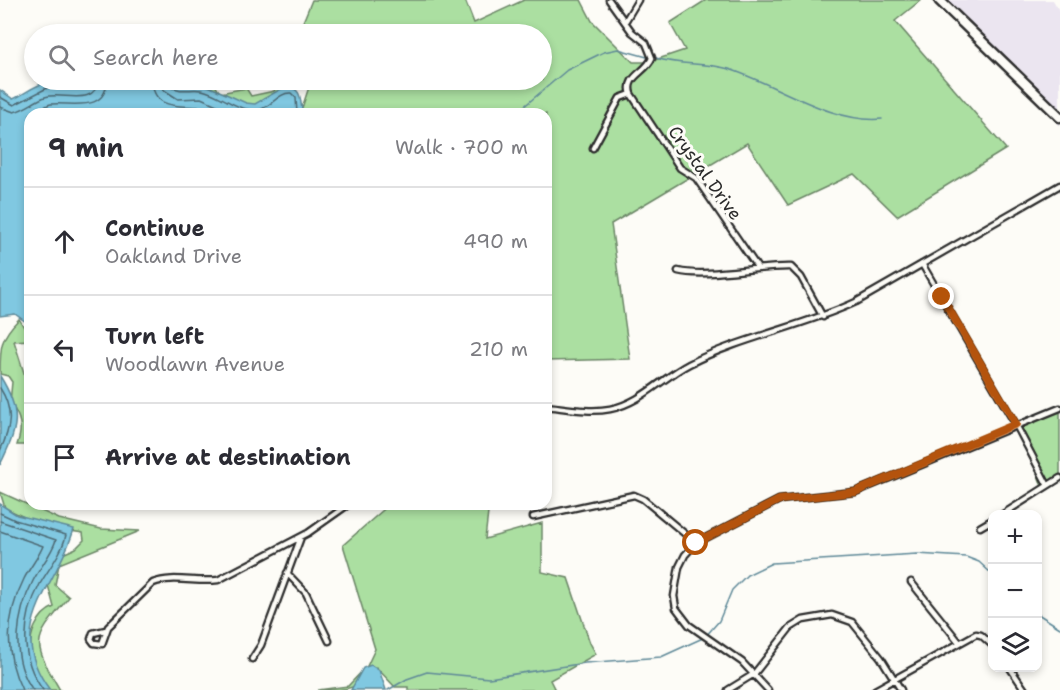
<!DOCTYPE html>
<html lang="en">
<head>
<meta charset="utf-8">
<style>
  body { margin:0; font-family:"Shantell Sans",sans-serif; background:#f7f7f7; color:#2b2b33 }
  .controls { position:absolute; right:18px; bottom:18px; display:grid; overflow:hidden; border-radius:12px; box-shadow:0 3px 9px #0003 }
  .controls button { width:54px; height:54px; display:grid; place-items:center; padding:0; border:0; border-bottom:2px solid #e1e1e2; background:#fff; color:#2b2b33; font:30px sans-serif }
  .stop { position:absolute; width:18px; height:18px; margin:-14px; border:4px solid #b45309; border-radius:50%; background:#fff }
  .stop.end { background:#b45309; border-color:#fff; box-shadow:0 2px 6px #0008 }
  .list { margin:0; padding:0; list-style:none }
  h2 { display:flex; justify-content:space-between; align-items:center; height:78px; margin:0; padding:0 24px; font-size:26px }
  h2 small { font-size:20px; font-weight:400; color:#7c7c81 }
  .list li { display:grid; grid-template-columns:39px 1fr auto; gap:18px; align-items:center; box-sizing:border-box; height:108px; padding:0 24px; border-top:2px solid #e1e1e2 }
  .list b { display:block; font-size:22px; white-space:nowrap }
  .list p { margin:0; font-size:20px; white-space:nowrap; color:#7c7c81 }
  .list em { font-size:20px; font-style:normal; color:#7c7c81 }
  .icon { flex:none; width:33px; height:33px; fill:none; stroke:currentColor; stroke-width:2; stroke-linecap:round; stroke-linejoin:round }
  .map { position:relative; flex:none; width:1060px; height:690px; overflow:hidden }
  .search { position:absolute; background:#fff; box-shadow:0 3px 9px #0003; left:24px; top:24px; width:528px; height:66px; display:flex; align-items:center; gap:15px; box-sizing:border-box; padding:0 21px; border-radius:33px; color:#7c7c81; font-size:22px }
  .panel { position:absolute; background:#fff; box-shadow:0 3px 9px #0003; left:24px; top:108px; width:528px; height:402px; border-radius:18px }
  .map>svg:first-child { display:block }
  .built { fill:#ebe5f0 }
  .green { fill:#abdfa1; stroke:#6b8566; stroke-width:1.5 }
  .water { fill:#80c8e1; stroke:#5e8998; stroke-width:1.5 }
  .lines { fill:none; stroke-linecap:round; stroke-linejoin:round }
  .shore { stroke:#4d6a74; stroke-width:1.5 }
  .stream { stroke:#5e8998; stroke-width:1.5 }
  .street-casing { stroke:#2b2b2b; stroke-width:9 }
  .highway-casing { stroke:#2b2b2b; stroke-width:13 }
  .street { stroke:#fdfcf7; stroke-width:4.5 }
  .highway { stroke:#fdfcf7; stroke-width:8 }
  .route { stroke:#b45309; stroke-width:8 }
  .labels { text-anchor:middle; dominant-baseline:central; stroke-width:6; stroke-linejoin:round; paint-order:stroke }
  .street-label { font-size:18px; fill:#2b2b2b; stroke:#fdfcf7 }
</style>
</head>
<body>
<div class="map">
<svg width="1060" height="690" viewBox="0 0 1060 690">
  <rect width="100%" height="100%" fill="#fdfcf7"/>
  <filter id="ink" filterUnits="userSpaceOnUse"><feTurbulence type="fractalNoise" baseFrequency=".0167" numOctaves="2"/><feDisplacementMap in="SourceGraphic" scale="12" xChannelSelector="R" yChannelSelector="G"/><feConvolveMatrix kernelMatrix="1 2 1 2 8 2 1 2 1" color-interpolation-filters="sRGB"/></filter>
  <g filter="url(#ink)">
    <path class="built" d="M932,0H1053L1060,12V127L1032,94Z"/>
    <path class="green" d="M312,0H465L474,23L524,0H581L592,21L633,62H649L685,50L670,23L706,0H921L895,21L1006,149L897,216L854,174L788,205L747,143L611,224L630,359L546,361V114H300L310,84L306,80H542V34H298Z
      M161,80H212L220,93L246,88L251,96L274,91L279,80H298L284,100L256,111Z
      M19,319L27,332H30V340L14,341L30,392V445H17C23,428 21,417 10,403L12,382L8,376L0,374C0,347 0,338 19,319Z
      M1060,408V478L1042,486L1018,423Z
      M0,492L59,519L101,529L140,531L59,564L55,585L69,597C32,642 31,640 60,690H47C41,680 32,667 31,655C28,636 37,614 54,607L45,574L56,557L76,548L84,540L83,533L45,527L5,508Z
      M390,504H489L485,539L542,523V572L568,578L590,643L596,654L550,680L555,690H408V687H395L376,667C354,690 353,690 318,690L348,686L367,666L375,649L343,545Z"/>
    <path class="water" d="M96,80H171L181,85H206L246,103L255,104L286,86C304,89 299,100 303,114H30V325L15,314L0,316V90L13,99C25,94 34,85 48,82C64,79 80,86 96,80Z
      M0,376C23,413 18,428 0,465Z
      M0,504L17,515L74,529C57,588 2,626 50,690H0Z
      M371,665L379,670L386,690H351L363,668Z"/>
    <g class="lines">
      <path class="shore" d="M152,80C153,110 178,105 198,107C204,107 211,112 216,114
        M161,80L164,90L178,99L201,98L237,114
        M168,80L170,86C182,93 190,88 202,90C221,94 239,113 259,110C271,107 279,92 291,93L296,98L297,114
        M0,97L14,105L53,85L69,89L86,88L91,80
        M0,107L14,112C26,109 34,101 45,97C61,91 96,108 98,80
        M35,114C40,110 45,105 51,104C73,102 106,113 107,80
        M0,388C14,410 11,428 0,451
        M0,513L15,520L66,535C62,553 49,568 40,584C22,618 19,658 43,690
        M0,521L56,540C51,555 40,567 33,581C16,614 10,659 33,690
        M0,531L43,546C38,558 30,567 24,579C6,615 4,653 22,690"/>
      <path class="stream" d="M656,58C680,66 705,62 729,69C776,84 832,124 882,119
        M515,114L567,70L604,52L618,49L647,57
        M1038,614L1060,628
        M388,690L407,679L427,672L489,678L585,663L661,657L705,637L719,621L732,590L747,575L772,563L917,554L966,557L979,562L992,574"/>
      <g class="street-casing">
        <path id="street" d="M609,0L632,32L646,43L652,58C646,73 625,76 631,94L680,168L696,178L757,267
          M626,20L638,0
          M593,148L620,98L631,94
          M922,264L1016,425L1047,484
          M678,271C706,278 758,266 791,267L801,277L823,317
          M546,406C566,408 590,413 610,409C641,403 662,378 689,364C742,337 802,327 856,302L1060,185
          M1003,514L1060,478
          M533,517L634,495L643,499L696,543
          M980,527L992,520
          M287,573L306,593L329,641
          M911,582L959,642
          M106,630L93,633L91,639L94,643L102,644L108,627L153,583C172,575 197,583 218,580L308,533L349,504
          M252,659L261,645L301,537
          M1010,668L1025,690
          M728,690L754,674L790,628L803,620L832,615L852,622L881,658L901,690
          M768,690L742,662L689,625L676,608L674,596L679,567L685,555L696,543L779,500L855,492L1060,408
          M875,690L976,634L981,635L992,645"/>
      </g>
      <g class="highway-casing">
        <path id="highway" d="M939,0L1060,117"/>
      </g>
      <use href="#street" class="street"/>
      <use href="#highway" class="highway"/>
    </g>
  </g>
  <g class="lines" filter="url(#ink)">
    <path class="route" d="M696,543L779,500L855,492L1016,424L942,297"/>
  </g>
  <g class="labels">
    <g class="street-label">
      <text transform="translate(705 173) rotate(54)">Crystal Drive</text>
    </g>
  </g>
</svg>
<div class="controls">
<button>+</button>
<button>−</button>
<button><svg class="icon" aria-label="layers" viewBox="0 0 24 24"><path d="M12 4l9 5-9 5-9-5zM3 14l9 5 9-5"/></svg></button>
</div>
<div class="stop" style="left:696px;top:543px"></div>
<div class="stop end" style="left:942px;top:297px"></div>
<div class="search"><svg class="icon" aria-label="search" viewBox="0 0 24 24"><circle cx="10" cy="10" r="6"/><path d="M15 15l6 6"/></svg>Search here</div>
<section class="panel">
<h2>9 min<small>Walk · 700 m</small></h2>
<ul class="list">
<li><svg class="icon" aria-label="ahead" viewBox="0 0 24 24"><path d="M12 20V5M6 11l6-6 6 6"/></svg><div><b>Continue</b><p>Oakland Drive</p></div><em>490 m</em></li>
<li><svg class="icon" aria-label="left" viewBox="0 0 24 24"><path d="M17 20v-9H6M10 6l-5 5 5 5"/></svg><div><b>Turn left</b><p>Woodlawn Avenue</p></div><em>210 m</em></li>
<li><svg class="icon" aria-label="arrive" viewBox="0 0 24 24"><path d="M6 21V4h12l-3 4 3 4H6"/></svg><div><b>Arrive at destination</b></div></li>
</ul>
</section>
</div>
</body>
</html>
